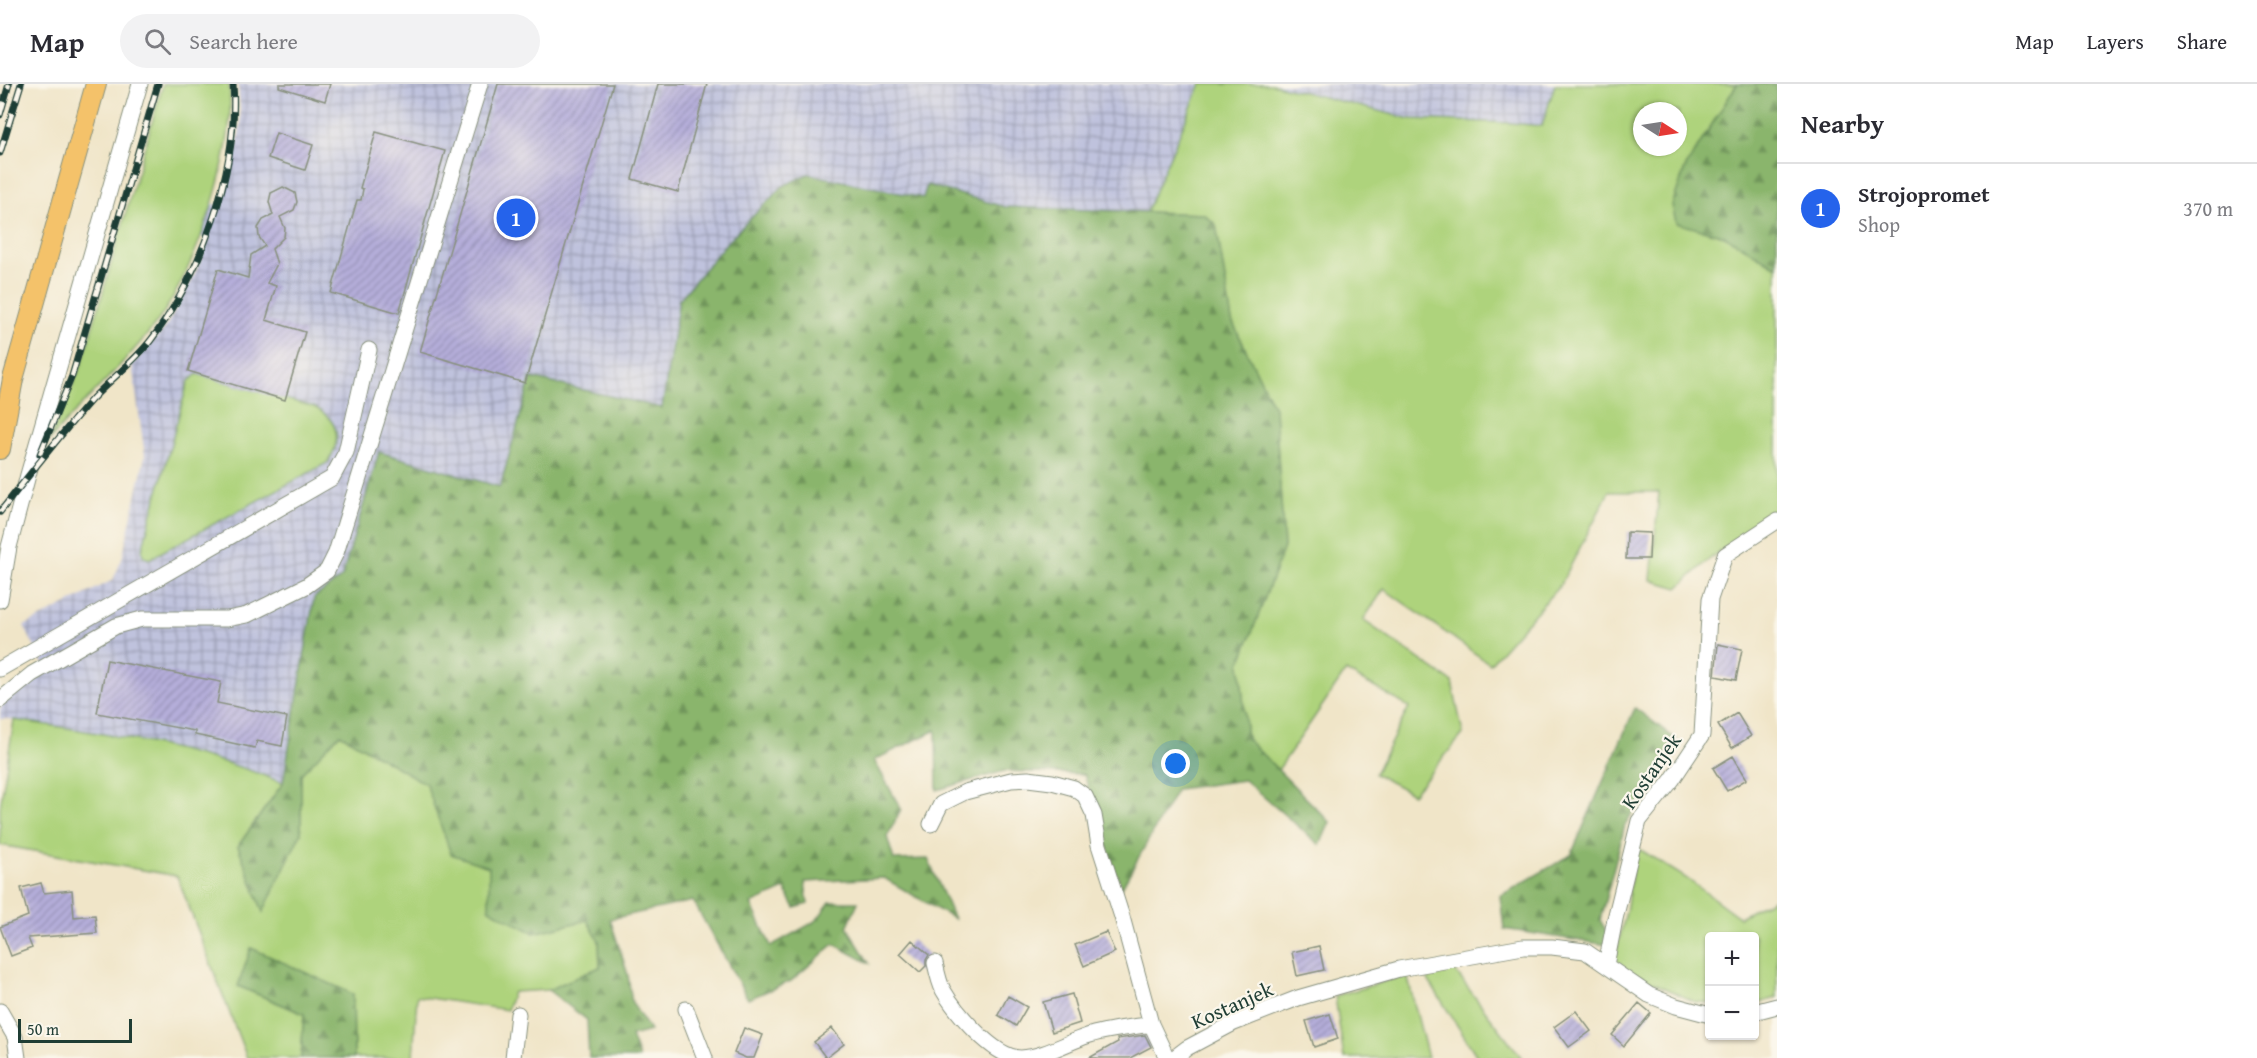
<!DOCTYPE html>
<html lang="en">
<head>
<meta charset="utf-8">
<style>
  body { margin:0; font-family:"Gentium Book Plus",serif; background:#f2f2f3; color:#2b2b33 }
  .controls { position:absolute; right:18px; bottom:18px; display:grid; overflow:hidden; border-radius:6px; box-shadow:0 2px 4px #0004 }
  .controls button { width:54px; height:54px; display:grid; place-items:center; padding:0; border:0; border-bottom:2px solid #e1e1e2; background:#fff; color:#2b2b33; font:30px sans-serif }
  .compass { position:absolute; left:1633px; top:18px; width:54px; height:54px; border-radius:50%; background:#fff; box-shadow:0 2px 4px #0004; rotate:102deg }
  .scale { position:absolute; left:18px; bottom:15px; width:114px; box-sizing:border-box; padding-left:6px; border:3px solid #1f3d34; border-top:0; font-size:16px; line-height:21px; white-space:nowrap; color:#1f3d34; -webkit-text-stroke:4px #fbf7ec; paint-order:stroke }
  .you { position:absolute; left:1176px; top:680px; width:21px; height:21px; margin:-15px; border:4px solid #fff; border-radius:50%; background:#1a73e8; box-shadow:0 0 0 9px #1a73e833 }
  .badge { display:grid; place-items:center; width:39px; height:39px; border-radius:50%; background:#2563eb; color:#fff; font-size:20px; font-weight:700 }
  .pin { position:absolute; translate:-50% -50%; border:3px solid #fff; box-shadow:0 2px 6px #0006 }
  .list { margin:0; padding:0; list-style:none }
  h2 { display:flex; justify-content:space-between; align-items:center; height:78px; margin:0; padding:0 24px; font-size:26px }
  h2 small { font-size:20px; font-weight:400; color:#7c7c81 }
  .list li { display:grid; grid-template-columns:39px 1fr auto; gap:18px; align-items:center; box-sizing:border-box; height:90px; padding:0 24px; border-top:2px solid #e1e1e2 }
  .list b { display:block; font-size:22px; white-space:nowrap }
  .list p { margin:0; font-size:20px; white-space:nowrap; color:#7c7c81 }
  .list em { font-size:20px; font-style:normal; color:#7c7c81 }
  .icon { flex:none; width:33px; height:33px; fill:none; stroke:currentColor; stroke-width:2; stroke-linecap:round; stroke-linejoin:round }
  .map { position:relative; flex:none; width:1777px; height:974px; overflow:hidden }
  header { display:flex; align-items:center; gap:36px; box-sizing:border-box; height:84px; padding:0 30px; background:#fff; border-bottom:2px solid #e1e1e2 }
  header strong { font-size:28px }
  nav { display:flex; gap:33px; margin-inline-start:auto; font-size:21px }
  .search { width:420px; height:54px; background:#f2f2f3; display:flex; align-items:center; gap:15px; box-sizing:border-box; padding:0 21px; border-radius:33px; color:#7c7c81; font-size:22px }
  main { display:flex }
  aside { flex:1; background:#fff }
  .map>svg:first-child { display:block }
  .industrial { fill:url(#industrial-grid) }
  .grass { fill:#aed37c; stroke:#668858; stroke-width:1.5; fill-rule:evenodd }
  .forest { fill:url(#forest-firs); stroke:#547950; stroke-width:1.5 }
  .building { fill:url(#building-hatch) }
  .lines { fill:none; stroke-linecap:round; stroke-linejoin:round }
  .minor-casing { stroke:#88917e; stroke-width:17 }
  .major-casing { stroke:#88917e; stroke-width:22 }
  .minor { stroke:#fff; stroke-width:15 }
  .major { stroke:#f4c26a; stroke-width:20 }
  .rail-casing { stroke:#1f3d34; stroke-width:7 }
  .rail { stroke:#fbf7ec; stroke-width:4.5; stroke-dasharray:14; stroke-linecap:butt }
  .labels { text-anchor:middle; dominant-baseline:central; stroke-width:4.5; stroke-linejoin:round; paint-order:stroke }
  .street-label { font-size:21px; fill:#1f3d34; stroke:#fbf7ec }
</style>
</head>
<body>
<header>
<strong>Map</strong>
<div class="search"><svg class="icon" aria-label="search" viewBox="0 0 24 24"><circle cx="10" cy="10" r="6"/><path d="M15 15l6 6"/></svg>Search here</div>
<nav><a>Map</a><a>Layers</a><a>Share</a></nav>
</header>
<main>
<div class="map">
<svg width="1777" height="974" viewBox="0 0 1777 974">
  <defs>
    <pattern id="industrial-grid" width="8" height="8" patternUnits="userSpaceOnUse" patternTransform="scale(1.5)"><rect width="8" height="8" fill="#bfc2dd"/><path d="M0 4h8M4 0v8" fill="none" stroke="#9b9fb4"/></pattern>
    <pattern id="forest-firs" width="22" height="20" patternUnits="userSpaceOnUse" patternTransform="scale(1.5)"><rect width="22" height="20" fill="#8ab56c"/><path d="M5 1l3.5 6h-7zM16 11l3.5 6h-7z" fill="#70945a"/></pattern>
    <pattern id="building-hatch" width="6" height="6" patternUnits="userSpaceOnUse" patternTransform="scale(1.5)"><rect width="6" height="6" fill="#b5aeda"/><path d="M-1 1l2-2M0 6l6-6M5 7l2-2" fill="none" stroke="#938fb2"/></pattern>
  </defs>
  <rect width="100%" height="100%" fill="#fbf7ec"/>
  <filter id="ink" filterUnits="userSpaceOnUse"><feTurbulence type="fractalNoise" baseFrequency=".0167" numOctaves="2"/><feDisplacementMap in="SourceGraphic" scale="12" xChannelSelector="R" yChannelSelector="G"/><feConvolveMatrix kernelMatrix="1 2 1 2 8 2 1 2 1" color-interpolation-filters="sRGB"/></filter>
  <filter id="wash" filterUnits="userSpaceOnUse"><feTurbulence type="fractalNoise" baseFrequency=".008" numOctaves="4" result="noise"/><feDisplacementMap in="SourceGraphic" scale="24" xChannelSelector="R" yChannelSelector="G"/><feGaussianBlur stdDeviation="1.35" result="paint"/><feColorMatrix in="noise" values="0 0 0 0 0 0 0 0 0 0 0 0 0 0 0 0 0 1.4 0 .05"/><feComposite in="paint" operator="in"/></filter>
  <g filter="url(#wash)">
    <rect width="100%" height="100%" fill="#f0e5c8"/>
    <path class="industrial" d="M238,0H1201L1146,128L1005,123L927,101L923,114L807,90L783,102L728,157L679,216L662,325L531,295L500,403L379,368L342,493L314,515L283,699L259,689L206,674L100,649L9,635H0V625L6,613L47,588L24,542L113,496L122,475L145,372L132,281L165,244L191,198L209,156L200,152L211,119L221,122L235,73L241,38Z
      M1272,0H1555L1542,42L1511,39L1410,35Z"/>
    <path class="grass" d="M163,0H229C238,65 196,186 157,238C125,281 83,316 49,357L82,280Z
      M1201,0H1272L1410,35L1511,39L1542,42L1555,0H1737L1685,84L1677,139L1725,152L1777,183V426L1711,474L1678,504L1651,496L1659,408H1609L1561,500L1490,580L1384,505L1363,536L1452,598L1463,650L1413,710L1375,690L1409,623L1346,587L1278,686L1247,655L1240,580L1284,463L1275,326L1232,237L1216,141L1203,130L1146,128ZM1642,27H1678V63H1642Z
      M197,290L314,323C339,336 343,356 327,379L149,475L143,472L142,466L186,305L189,297Z
      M14,636C104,649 198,664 283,699L238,762L301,749V690L340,650L427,700L451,770L489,783L534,849L587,836L599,857L600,883L548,906L513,908L507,926L417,912L413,974H354L353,910L238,902L304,930L301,974H247L177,792L0,761V723Z
      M1636,763L1686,794L1739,833L1777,813V914L1755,920L1754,852H1710L1709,919L1695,918L1613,880L1626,828Z
      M1451,882L1522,974H1478L1425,891Z
      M1407,891L1428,974H1344L1335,912Z"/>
    <path class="forest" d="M1737,0H1777V183L1725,152L1676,139L1672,121L1685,84Z
      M808,90L923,114L927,101L1005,123L1204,130L1216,141L1232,237L1275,326L1284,463L1240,580L1247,655L1330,738L1320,761L1244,696L1177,705L1121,805L1084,690L1004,687L937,706L936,646L874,676L901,725L887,753L894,776L928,775L954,835L884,794L805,798L808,820L795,824L785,805L751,820L771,862L816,837L830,818H858L847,843L869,879L834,860L791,897L748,915L693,817L610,835L628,891L632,919L650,947L631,952L639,974H589L587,936L548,906L600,883L599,857L587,836L534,849L489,825V783L451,770L426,700L340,650L301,690V749L263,828L238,762L283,699L314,514L342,493L379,368L500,403L531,294L662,324L679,216L728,157L783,102Z
      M1635,624L1677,656L1625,741L1600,836L1615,862L1504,845L1500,812L1571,771Z
      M251,864L353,910L354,974H301L304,930L238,902Z"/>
    <g id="blocks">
      <path class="building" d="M279,0H330L325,17L279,3Z
        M498,0H613L525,299L420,268Z
        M658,0H707L678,108L632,95Z
        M376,48L445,67L399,229L331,209L357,116H361L363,105L360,104Z
        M276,49L313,61L305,86L268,74Z
        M283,103L295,109L297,118L294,126L280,133L285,144L284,153L272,165L277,180L267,199L276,202L266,236L305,248L285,316L188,287L218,185L248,194L251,171L265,162L259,153L258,144L263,136L273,131L269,118L271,109Z
        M1627,448L1650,449L1649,475H1626Z
        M1718,560L1742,565L1736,596L1715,592Z
        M107,576L221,598L217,619L287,633L282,662L257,657L255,664L195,651V647L97,629Z
        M1737,629L1751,652L1732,664L1718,641Z
        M1733,672L1747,695L1727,707L1713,684Z
        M41,799L44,809L72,806L74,833L95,831L97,849L28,854L32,864L11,872L0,843L28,832L21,804Z
        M1106,848L1115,868L1084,882L1075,861Z
        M912,856L929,871L926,876V882L920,888L900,870Z
        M1319,862L1324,886L1297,892L1292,868Z
        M1072,910L1080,939L1052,948L1043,918Z
        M1008,912L1027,923L1016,942L998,931Z
        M1639,919L1651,929L1624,962L1612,951Z
        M1576,927L1591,947L1569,963L1554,943Z
        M1330,930L1338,955L1314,963L1306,937Z
        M744,944L763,951L754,974H746L734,969Z
        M832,944L844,960L826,974L814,958Z
        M1145,951L1151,963L1130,974H1089L1118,958L1117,955Z"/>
    </g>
  </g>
  <g filter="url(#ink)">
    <use href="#blocks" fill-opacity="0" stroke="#88917e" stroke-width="1.5"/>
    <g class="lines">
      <g class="minor-casing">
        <path id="minor" d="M0,516L9,463L28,391L140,0
          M0,585L332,394L346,368L369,266
          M0,616L32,590L116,542L142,535H227L247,531L306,502L327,487L336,469L480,0
          M931,740L941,720L965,708L1011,696L1028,695L1052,698L1074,704L1085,712L1094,731L1099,761L1122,833L1151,940L1167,974
          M935,879C937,888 939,898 943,906C955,927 994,974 1021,974C1043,973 1066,959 1087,952C1107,945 1130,944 1151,940
          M1606,881L1615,835L1639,737L1672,696L1702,651L1710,515L1725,471L1777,437
          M686,925L705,974
          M0,927L15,953L18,974
          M1754,928L1777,922
          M513,974L518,930
          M1174,974L1187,964L1234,939L1298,914L1399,885L1523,863H1552L1585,867L1649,911L1676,922L1710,931"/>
      </g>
      <g class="major-casing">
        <path id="major" d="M0,365L13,295L96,0"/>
      </g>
      <use href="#minor" class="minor"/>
      <use href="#major" class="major"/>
      <g class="rail-casing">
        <path id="rail" d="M0,31L9,0
          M0,69L21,0
          M40,370L72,292L158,0
          M0,428C30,390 60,351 92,315C111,295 134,278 151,256C202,190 239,83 233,0"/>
      </g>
      <use href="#rail" class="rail"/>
    </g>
  </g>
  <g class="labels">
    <g class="street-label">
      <text transform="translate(1651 687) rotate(-55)">Kostanjek</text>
      <text transform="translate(1232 921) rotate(-24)">Kostanjek</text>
    </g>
  </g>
</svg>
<div class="controls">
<button>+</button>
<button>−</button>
</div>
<svg class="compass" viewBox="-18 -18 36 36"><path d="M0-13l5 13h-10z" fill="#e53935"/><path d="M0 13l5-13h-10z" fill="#7c7c81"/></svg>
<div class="scale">50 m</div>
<div class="you"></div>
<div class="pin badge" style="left:516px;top:134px">1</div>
</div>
<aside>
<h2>Nearby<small></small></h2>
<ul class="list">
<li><span class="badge">1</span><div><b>Strojopromet</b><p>Shop</p></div><em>370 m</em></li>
</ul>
</aside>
</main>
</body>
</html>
